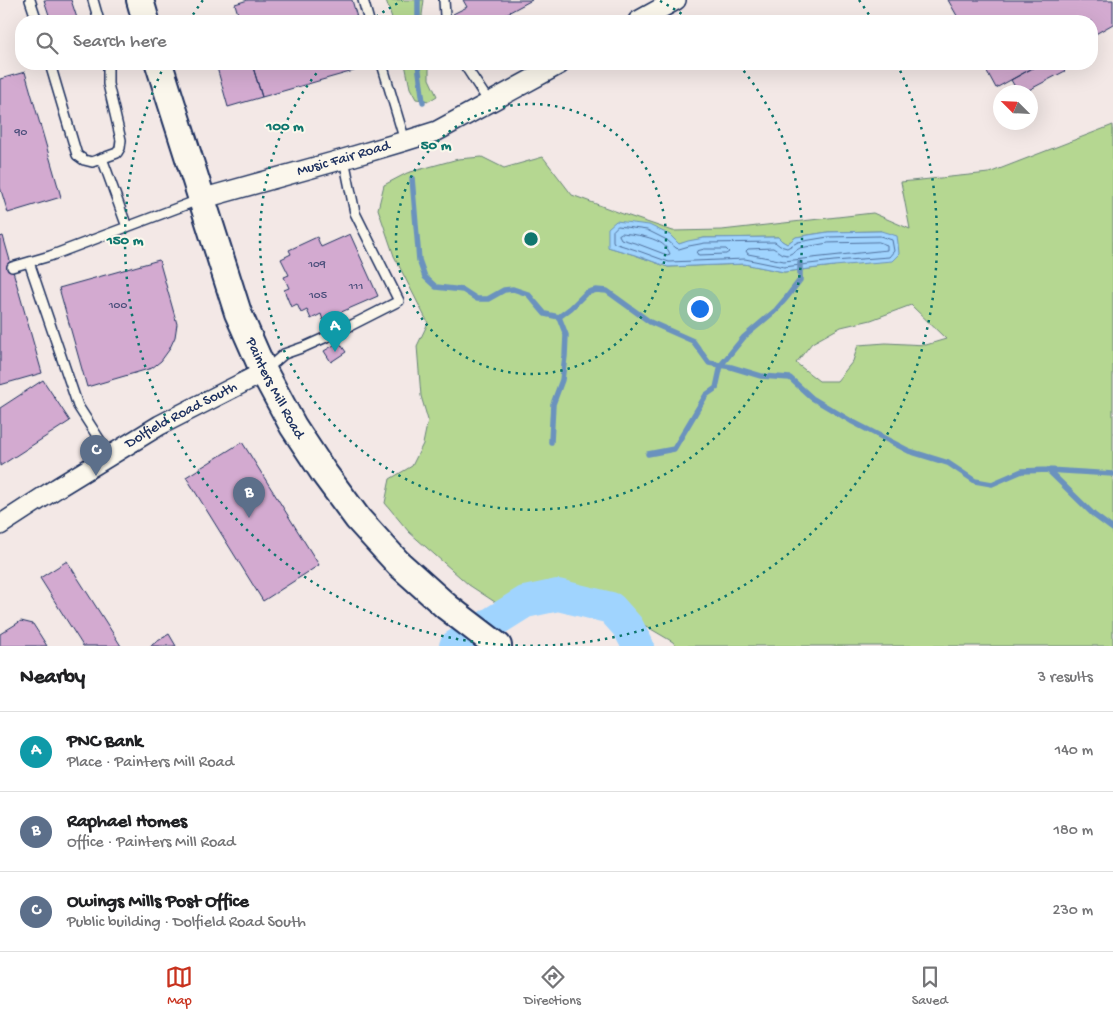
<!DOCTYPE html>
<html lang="en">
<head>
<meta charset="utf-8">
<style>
  body { margin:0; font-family:"Gochi Hand",sans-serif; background:#f6f6f6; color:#202124 }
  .compass { position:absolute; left:993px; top:85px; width:45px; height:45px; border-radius:50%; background:#fff; box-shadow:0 5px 20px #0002; rotate:294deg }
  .you { position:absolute; left:699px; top:308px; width:18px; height:18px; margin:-12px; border:4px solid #fff; border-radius:50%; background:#1a73e8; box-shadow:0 0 0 8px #1a73e833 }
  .badge { display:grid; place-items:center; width:32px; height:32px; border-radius:50%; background:#c8321e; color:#fff; font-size:16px; font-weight:700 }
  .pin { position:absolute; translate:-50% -41px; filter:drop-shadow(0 1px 2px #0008) }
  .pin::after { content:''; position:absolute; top:26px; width:18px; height:15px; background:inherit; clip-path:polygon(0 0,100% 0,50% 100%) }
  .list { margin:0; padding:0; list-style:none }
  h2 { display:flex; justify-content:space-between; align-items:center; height:65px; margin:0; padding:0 20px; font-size:21px }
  h2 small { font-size:16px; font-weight:400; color:#757577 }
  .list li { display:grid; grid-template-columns:32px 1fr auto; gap:15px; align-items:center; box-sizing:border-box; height:80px; padding:0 20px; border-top:1px solid #e0e0e0 }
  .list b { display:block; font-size:19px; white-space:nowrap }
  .list p { margin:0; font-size:16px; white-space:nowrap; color:#757577 }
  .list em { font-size:16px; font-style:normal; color:#757577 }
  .icon { flex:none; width:28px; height:28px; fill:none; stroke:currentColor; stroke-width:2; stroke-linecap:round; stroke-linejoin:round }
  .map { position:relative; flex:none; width:1113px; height:646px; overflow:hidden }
  .search { position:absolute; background:#fff; box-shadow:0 5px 20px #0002; left:15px; right:15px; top:15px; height:55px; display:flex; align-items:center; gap:12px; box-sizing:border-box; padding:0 18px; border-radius:20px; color:#757577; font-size:19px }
  .sheet { height:305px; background:#fff }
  nav { display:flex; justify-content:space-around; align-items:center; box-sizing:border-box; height:70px; border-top:1px solid #e0e0e0; background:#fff; font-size:14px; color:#757577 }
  nav a { display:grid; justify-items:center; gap:2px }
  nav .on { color:#c8321e }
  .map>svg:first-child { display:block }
  .green { fill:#b5d791; stroke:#688378; fill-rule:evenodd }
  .water { fill:#a0d4fe; stroke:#6b92be }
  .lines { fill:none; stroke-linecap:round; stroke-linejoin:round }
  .shore { stroke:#50719e; stroke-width:1 }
  .stream { stroke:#6b92be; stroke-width:5.5 }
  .river { stroke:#a0d4fe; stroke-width:32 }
  .building { fill:#d3aad0; stroke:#1b2f5e }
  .service-casing { stroke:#1b2f5e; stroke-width:12 }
  .minor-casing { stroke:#1b2f5e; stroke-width:22 }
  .secondary-casing { stroke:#1b2f5e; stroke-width:30 }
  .service { stroke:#fbf7ec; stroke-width:9 }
  .minor { stroke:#fbf7ec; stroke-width:19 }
  .secondary { stroke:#fbf7ec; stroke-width:26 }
  .ring { fill:none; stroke:#0f766e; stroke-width:2.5; stroke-dasharray:2.5 5 }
  .labels { text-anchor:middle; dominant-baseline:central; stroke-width:4; stroke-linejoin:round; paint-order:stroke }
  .number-label { font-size:12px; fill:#494e7a }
  .street-label { font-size:15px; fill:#1b2f5e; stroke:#fbf7ec }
  .centre { fill:#0f766e; stroke:#fbf7ec; stroke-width:2.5 }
  .ring-label { font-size:15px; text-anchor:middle; font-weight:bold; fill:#0f766e; stroke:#fbf7ec; stroke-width:4; stroke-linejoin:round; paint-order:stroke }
</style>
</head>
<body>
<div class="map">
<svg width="1113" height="646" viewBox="0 0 1113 646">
  <rect width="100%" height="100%" fill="#f3e8e6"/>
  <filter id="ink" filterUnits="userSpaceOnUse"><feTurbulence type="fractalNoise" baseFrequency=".02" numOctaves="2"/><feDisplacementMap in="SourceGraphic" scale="10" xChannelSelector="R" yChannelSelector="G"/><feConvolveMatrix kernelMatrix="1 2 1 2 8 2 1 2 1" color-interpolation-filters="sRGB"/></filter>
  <g filter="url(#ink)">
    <path class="green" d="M386,0H424L422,15L423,21H393Z
      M405,64H429V79L437,96L429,101L416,99L410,88Z
      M1113,125V646H676L673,642L588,592L565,585L501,606L469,585L409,532L385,503L390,479L412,466L423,444L428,420L421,396L417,346L428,323L394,256L378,209L384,185L407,173L458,159L482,157L504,168L543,157L572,195L623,214L673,231L722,230L873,213L910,229L901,182L989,173ZM881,231L834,266L784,272L744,264L668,267L635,255L608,247L670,235L679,244L704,238L778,237L782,241L787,244L796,237L828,232ZM911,305L946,339L926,345L886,343L858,345L853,361L837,381H819L796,363L812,343L841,327L871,320Z"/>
    <path class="water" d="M616,221L649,225L670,235L679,244L688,241L704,238L778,237L782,241L787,244L796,237L828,232L881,231L897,236L898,243L899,254L892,261L834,266L784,272L744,264L668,267L635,255L608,247V228Z"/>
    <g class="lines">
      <path class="shore" d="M618,226L647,230L667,240L676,248L679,249L689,246L705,243L775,242L780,246L787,248L798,242L828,237L880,236L892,240L894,251L889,257L834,261L784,267L745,259L669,262L636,250L614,243L613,241V231Z
        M622,233C637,235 664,237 670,254L667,255L638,244L621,239L619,235Z
        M879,242L887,245V250L784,261L748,254L746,251L748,249L773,248L782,254L788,255L792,253L800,248L828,243Z
        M705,249H726L729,252L726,254L699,255L697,254L698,251Z"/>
      <path class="stream" d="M418,21V0
        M418,64L423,102
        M412,178L419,260L425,277L436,287L463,290L477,299H488L504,290L513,289L528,294L545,314L559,317L571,308L586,293L596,290L607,291L650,322L693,341L709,363L731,367L761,376L790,378L812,398L851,421L909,451L948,463L975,481L992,484L1022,471L1048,470L1113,474
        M551,442L553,404L562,380L565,356L566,335L559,317
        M648,454L674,449L706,395L716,388L721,365L744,337L776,310L787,297L800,280V263
        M1048,470L1094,515L1113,529"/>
      <path class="river" d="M455,646L525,602L558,595L611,608L628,627L638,646"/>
    </g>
    <path class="building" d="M44,0H71L78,21H51Z
      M248,0H352L358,21H240L235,4Z
      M463,0H532L493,21H457L453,14L467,7Z
      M948,0H1113V24L1092,36V21H960Z
      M216,64H252L262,97L228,107Z
      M252,64H370L371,66L262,97Z
      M983,64H1040L996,88Z
      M1040,64H1060L1065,71L1025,92H1018L1011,80Z
      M25,72L61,197L8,213L0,187V79Z
      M350,234L378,296L323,320L321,314L311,319L307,310L301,313L297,304L291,307L284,290L289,288L284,277L289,275L281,259L291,254L289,250L317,237L321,247Z
      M3,236L42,373L0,385V237Z
      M159,260L177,324L175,337L169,350L161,361L152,368L87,387L59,288Z
      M339,342L346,352L331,362L324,351Z
      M43,380L70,421L0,466V408Z
      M242,442L319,565L263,601L186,477Z
      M67,561L121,646H83L40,578Z
      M21,621L33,624L47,646H0V634Z
      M169,634L176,646H150Z"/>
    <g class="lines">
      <g class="service-casing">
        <path id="service" d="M30,0L37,21
          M93,0L99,21
          M363,0L369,21
          M444,0L445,16L447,21
          M50,64L77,155L84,160L92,162L117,153L120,148L121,140L108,84V64
          M382,64L405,141
          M464,64L489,102
          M102,158L127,227
          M29,262L78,406L110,456
          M12,267L50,256L201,199
          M266,370L284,354L304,347L340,331L399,301L355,213L344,159"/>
      </g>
      <g class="minor-casing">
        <g id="minor">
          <path d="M638,21L676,0"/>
          <path id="s1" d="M201,199L344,159L405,141L437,131L560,64"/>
          <path id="s2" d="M0,525L57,488L160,425L264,372"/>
        </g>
      </g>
      <g class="secondary-casing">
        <g id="secondary">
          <path d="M140,0L146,21"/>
          <path id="s3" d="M159,64L238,313L264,372L293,426L324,473L358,519L398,563L447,607L498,646"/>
        </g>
      </g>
      <use href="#service" class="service"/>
      <use href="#minor" class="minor"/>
      <use href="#secondary" class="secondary"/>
    </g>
  </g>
  <g class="ring">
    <circle cx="531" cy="239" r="135"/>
    <path d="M370 21A271 271 0 0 1 402 1M660 1A271 271 0 0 1 692 21M739 65A271 271 0 1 1 323 65"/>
    <path d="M189 21A406 406 0 0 1 203 0M859 0A406 406 0 0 1 873 21M897 64A406 406 0 1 1 165 64"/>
  </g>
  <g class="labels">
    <g class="number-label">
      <text x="21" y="133">90</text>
      <text x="317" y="265">109</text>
      <text x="356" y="287">111</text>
      <text x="318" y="296">105</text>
      <text x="118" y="306">100</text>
    </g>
    <g class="street-label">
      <text stroke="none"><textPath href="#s1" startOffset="148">Music Fair Road</textPath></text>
      <text stroke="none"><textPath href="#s3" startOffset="345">Painters Mill Road</textPath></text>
      <text stroke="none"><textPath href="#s2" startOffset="212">Dolfield Road South</textPath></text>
    </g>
  </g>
  <circle cx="531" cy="239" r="8" class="centre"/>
  <g class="ring-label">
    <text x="285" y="130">100 m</text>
    <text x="436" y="149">50 m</text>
    <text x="125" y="244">150 m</text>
  </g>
</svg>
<svg class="compass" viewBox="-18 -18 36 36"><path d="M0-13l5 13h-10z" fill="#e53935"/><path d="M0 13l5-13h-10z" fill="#757577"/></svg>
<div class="you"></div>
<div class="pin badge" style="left:335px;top:352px;background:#0f9aa8">A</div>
<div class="pin badge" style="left:249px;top:518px;background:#5c6f8a">B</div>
<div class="pin badge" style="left:96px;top:476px;background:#5c6f8a">C</div>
<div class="search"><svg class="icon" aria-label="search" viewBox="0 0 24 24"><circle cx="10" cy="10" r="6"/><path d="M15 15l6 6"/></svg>Search here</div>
</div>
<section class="sheet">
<h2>Nearby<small>3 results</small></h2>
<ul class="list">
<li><span class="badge" style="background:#0f9aa8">A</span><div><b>PNC Bank</b><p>Place · Painters Mill Road</p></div><em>140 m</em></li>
<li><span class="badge" style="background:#5c6f8a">B</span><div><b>Raphael Homes</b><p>Office · Painters Mill Road</p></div><em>180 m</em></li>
<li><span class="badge" style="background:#5c6f8a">C</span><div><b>Owings Mills Post Office</b><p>Public building · Dolfield Road South</p></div><em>230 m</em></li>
</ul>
</section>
<nav>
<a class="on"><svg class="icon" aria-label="map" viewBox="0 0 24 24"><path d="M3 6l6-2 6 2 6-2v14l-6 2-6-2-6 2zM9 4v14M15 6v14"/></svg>Map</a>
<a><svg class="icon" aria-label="directions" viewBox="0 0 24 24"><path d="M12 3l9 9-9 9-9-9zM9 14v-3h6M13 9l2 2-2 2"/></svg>Directions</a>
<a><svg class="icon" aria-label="saved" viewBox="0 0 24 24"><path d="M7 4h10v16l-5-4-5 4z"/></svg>Saved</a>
</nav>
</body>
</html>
